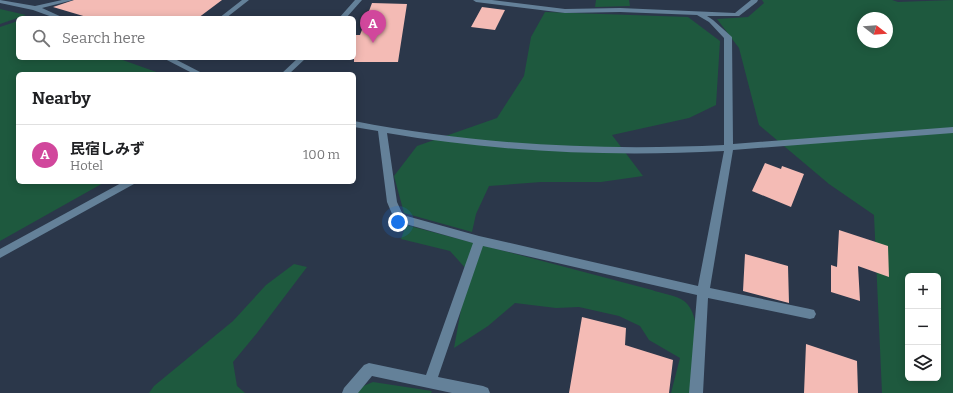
<!DOCTYPE html>
<html lang="en">
<head>
<meta charset="utf-8">
<style>
  body { margin:0; font-family:Bitter,"Noto Sans JP",serif; background:#f2f2f2; color:#202124 }
  .controls { position:absolute; right:12px; bottom:12px; display:grid; overflow:hidden; border-radius:6px; box-shadow:0 2px 10px #0003 }
  .controls button { width:36px; height:36px; display:grid; place-items:center; padding:0; border:0; border-bottom:1px solid #e0e0e0; background:#fff; color:#202124; font:20px sans-serif }
  .compass { position:absolute; left:857px; top:12px; width:36px; height:36px; border-radius:50%; background:#fff; box-shadow:0 2px 10px #0003; rotate:107deg }
  .you { position:absolute; left:398px; top:222px; width:14px; height:14px; margin:-10px; border:3px solid #fff; border-radius:50%; background:#1a73e8; box-shadow:0 0 0 6px #1a73e833 }
  .badge { display:grid; place-items:center; width:26px; height:26px; border-radius:50%; background:#386f6c; color:#fff; font-size:13px; font-weight:700 }
  .pin { position:absolute; translate:-50% -33px; filter:drop-shadow(0 1px 2px #0008) }
  .pin::after { content:''; position:absolute; top:21px; width:14px; height:12px; background:inherit; clip-path:polygon(0 0,100% 0,50% 100%) }
  .list { margin:0; padding:0; list-style:none }
  h2 { display:flex; justify-content:space-between; align-items:center; height:52px; margin:0; padding:0 16px; font-size:17px }
  h2 small { font-size:13px; font-weight:400; color:#757577 }
  .list li { display:grid; grid-template-columns:26px 1fr auto; gap:12px; align-items:center; box-sizing:border-box; height:60px; padding:0 16px; border-top:1px solid #e0e0e0 }
  .list b { display:block; font-size:15px; white-space:nowrap }
  .list p { margin:0; font-size:13px; white-space:nowrap; color:#757577 }
  .list em { font-size:13px; font-style:normal; color:#757577 }
  .icon { flex:none; width:22px; height:22px; fill:none; stroke:currentColor; stroke-width:2; stroke-linecap:round; stroke-linejoin:round }
  .map { position:relative; flex:none; width:953px; height:393px; overflow:hidden }
  .search { position:absolute; background:#fff; box-shadow:0 2px 10px #0003; left:16px; top:16px; width:340px; height:44px; display:flex; align-items:center; gap:10px; box-sizing:border-box; padding:0 14px; border-radius:6px; color:#757577; font-size:15px }
  .panel { position:absolute; background:#fff; box-shadow:0 2px 10px #0003; left:16px; top:72px; width:340px; height:112px; border-radius:6px }
  .map>svg:first-child { display:block }
  .green { fill:#1e593e; fill-rule:evenodd }
  .building { fill:#f4bbb5 }
  .lines { fill:none; stroke-linecap:round; stroke-linejoin:round }
  .minor { fill:#648199; fill-rule:evenodd }
</style>
</head>
<body>
<div class="map">
<svg width="953" height="393" viewBox="0 0 953 393">
  <rect width="100%" height="100%" fill="#2b374a"/>
  <path class="green" d="M596,0H629L630,6L595,7Z
    M762,0H892L898,2L953,0V393H882L874,215L829,184L759,125L739,48L717,19L748,17L764,3ZM863,18H887V42H863ZM908,276H938V378H908Z
    M0,9L26,15L0,24Z
    M545,12L688,17L720,41L716,105L689,118L612,135L643,176L601,182H541L489,186L476,214L472,232L404,213L394,176L417,146L497,118L524,76L531,37Z
    M18,21V58H117L162,74H18V182H105L0,241V27Z
    M406,225L652,290C660,293 678,296 684,301C704,316 697,370 696,393H671L680,358L649,340L640,326L619,316L579,307L556,308L515,303L488,326L454,348L468,271L450,251L401,239Z
    M294,264L307,267L257,333L233,362L237,386L245,393H149L154,386L233,321L266,285Z
    M373,382L432,391L431,393H354L356,389Z"/>
  <path class="building" d="M74,0H222L198,18H90L53,7Z
    M372,3L407,4L398,62H354V35H360Z
    M482,7L505,10L495,30L471,27Z
    M765,163L781,169L782,166L804,174L791,207L752,191Z
    M839,230L888,246L889,277L858,266L860,301L831,292V265L837,267Z
    M745,254L788,266L789,303L743,291Z
    M582,317L626,328L625,345L673,360L669,393H569Z
    M806,344L857,361L858,393H804Z"/>
  <g class="lines">
    <path class="minor" d="M0,0L35,6L62,0H73L42,8L64,18H55L33,10L0,3Z
      M242,0H249L226,18H219Z
      M355,0H362L346,18H339Z
      M473,0H492L565,9L620,8L735,13L751,0H758L757,2L739,16H707L713,20L732,37L733,144L953,127V133L733,150L710,288L810,309L814,310L816,314L814,318L810,319L708,298L703,393H689L697,295L483,246L438,377L483,386L488,388L490,393H452L372,376L358,393H342L344,388L364,365L369,363L426,375L473,243L395,221L387,202L378,131L354,127V121C476,145 601,151 724,145V38L709,22L697,15L620,12L565,13L476,2ZM387,133C498,152 611,157 724,151L698,286L479,236L403,215L397,202Z
      M163,58H173L204,74H194Z
      M298,58H306L289,74H281Z
      M123,182H136L134,184L0,258V249Z"/>
  </g>
</svg>
<div class="controls">
<button>+</button>
<button>−</button>
<button><svg class="icon" aria-label="layers" viewBox="0 0 24 24"><path d="M12 4l9 5-9 5-9-5zM3 14l9 5 9-5"/></svg></button>
</div>
<svg class="compass" viewBox="-18 -18 36 36"><path d="M0-13l5 13h-10z" fill="#e53935"/><path d="M0 13l5-13h-10z" fill="#757577"/></svg>
<div class="you"></div>
<div class="pin badge" style="left:373px;top:43px;background:#d1479c">A</div>
<div class="search"><svg class="icon" aria-label="search" viewBox="0 0 24 24"><circle cx="10" cy="10" r="6"/><path d="M15 15l6 6"/></svg>Search here</div>
<section class="panel">
<h2>Nearby<small></small></h2>
<ul class="list">
<li><span class="badge" style="background:#d1479c">A</span><div><b>民宿しみず</b><p>Hotel</p></div><em>100 m</em></li>
</ul>
</section>
</div>
</body>
</html>
